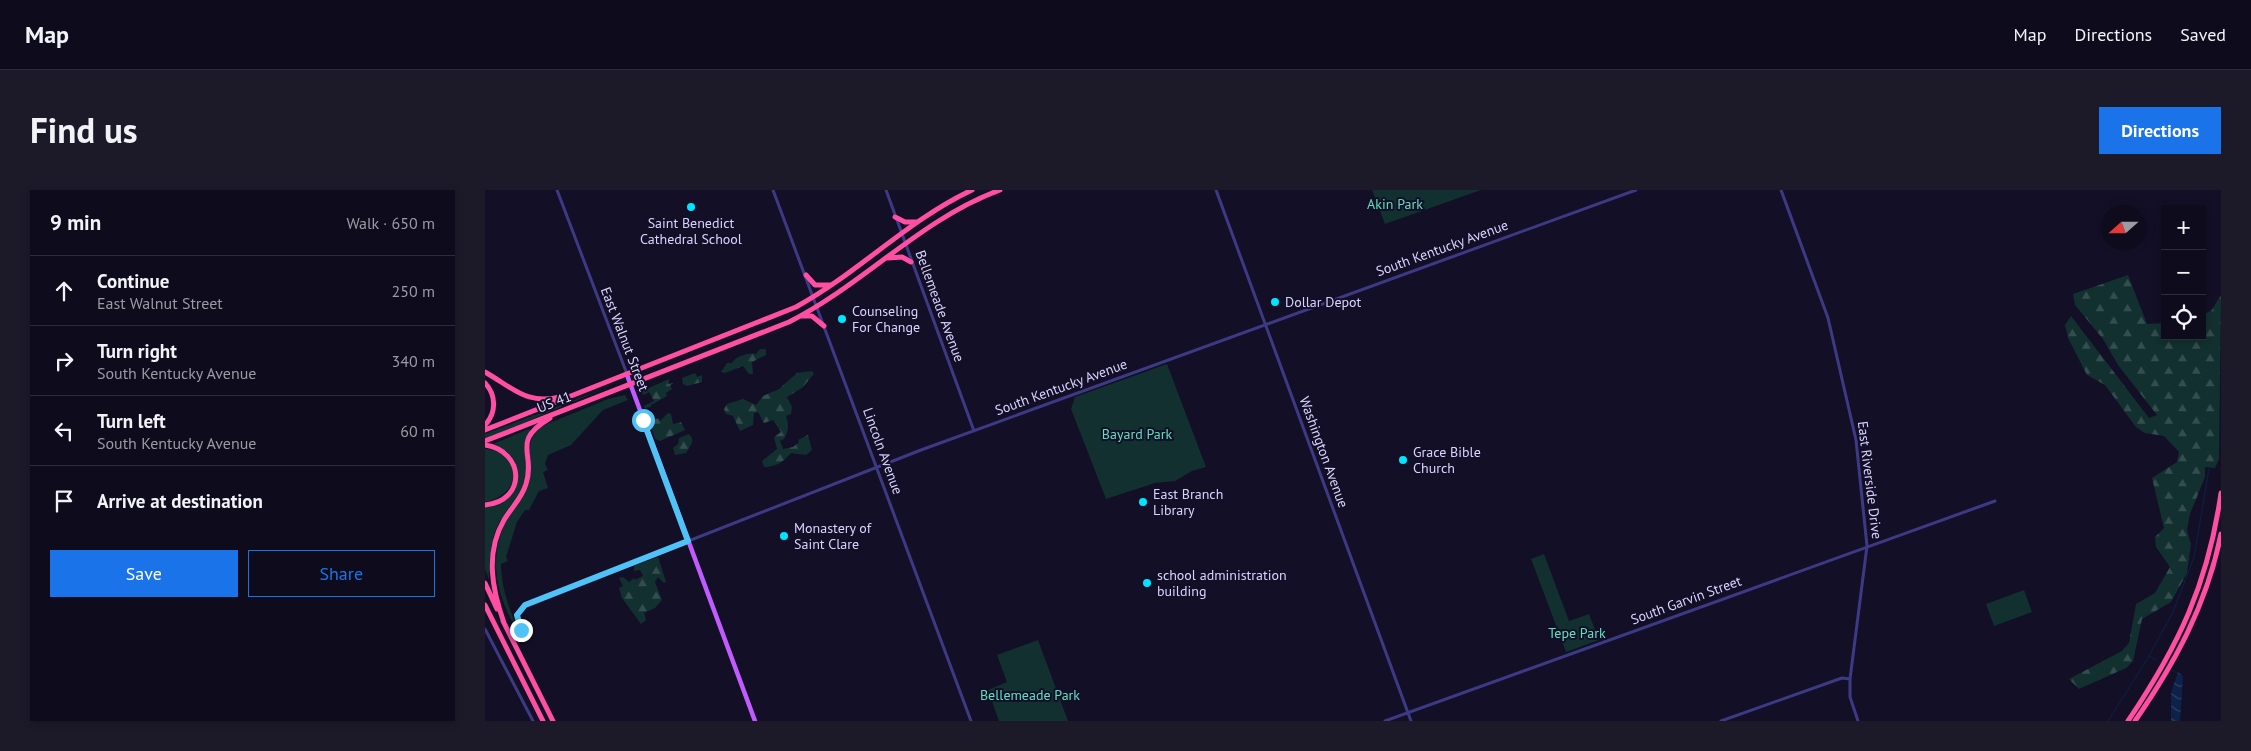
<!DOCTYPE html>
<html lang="en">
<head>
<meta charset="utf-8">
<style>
  body { margin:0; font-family:"PT Sans",sans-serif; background:#1c1929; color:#f1f3f6 }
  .controls { position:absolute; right:15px; top:15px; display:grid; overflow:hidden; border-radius:0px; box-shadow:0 2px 8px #0003 }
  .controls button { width:45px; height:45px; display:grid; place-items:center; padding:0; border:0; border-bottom:1px solid #2e2b3b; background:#0e0b1c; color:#f1f3f6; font:25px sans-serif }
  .compass { position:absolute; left:1616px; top:15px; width:45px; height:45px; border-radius:50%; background:#0e0b1c; box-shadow:0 2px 8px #0003; rotate:249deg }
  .stop { position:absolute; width:15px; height:15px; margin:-11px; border:4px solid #4fc3f7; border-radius:50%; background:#fff }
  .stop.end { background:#4fc3f7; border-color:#fff; box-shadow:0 1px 5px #0008 }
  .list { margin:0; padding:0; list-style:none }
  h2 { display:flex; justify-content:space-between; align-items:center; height:65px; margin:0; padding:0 20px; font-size:21px }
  h2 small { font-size:16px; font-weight:400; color:#9b9ba3 }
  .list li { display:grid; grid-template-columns:32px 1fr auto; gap:15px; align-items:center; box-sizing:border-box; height:70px; padding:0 20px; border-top:1px solid #2e2b3b }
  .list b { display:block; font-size:19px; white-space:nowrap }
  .list p { margin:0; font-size:16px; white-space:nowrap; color:#9b9ba3 }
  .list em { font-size:16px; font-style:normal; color:#9b9ba3 }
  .actions { display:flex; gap:10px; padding:15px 20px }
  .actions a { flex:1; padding:11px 0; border:1px solid #1a73e8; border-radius:0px; text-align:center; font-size:18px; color:#1a73e8 }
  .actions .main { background:#1a73e8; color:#fff }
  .icon { flex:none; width:28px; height:28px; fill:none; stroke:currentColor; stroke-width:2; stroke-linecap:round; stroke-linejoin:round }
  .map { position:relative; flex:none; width:1736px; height:531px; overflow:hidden; border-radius:0px }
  header { display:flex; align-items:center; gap:30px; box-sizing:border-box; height:70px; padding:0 25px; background:#0e0b1c; border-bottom:1px solid #2e2b3b }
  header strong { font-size:24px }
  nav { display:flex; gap:28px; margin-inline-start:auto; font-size:18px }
  .intro { display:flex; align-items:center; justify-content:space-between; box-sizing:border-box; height:120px; padding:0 30px }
  h1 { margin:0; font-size:35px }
  .button { padding:12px 22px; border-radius:0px; background:#1a73e8; color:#fff; font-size:18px; font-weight:700 }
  main { display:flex; gap:30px; padding:0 30px }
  aside { flex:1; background:#0e0b1c; border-radius:0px; box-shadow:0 2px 8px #0003 }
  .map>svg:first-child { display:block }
  .green { fill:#12302f }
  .forest { fill:url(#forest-firs) }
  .water { fill:url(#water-waves) }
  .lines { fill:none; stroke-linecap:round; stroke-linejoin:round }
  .stream { stroke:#0c2248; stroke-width:1 }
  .minor { stroke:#3d3a85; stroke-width:3 }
  .major { stroke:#c25bff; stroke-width:4.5 }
  .highway { stroke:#ff4fa3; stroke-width:5 }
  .route { stroke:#4fc3f7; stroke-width:6 }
  .poi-dot { fill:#00e5ff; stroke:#130f26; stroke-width:2 }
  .labels { text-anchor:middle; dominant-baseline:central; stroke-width:4; stroke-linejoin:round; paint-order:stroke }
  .park-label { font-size:14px; fill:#5fe0c0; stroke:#130f26 }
  .poi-label { font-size:14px; fill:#d9d4ff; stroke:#130f26; text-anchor:start }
  .street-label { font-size:14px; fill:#d9d4ff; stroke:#130f26 }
</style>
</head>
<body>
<header>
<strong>Map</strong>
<nav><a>Map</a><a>Directions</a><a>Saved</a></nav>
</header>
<div class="intro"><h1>Find us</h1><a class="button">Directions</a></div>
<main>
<aside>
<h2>9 min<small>Walk · 650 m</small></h2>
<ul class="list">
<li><svg class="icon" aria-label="ahead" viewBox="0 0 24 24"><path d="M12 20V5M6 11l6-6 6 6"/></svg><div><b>Continue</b><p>East Walnut Street</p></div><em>250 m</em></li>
<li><svg class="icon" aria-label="right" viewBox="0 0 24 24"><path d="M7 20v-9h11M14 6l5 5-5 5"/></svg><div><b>Turn right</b><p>South Kentucky Avenue</p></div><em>340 m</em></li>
<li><svg class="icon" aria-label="left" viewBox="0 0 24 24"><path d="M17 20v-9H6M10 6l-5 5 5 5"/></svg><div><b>Turn left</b><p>South Kentucky Avenue</p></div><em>60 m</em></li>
<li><svg class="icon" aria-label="arrive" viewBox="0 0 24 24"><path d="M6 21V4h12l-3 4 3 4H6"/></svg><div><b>Arrive at destination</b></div></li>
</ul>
<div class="actions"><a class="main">Save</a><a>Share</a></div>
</aside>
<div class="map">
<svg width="1736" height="531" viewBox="0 0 1736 531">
  <defs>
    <pattern id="forest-firs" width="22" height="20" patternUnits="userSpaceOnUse" patternTransform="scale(1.25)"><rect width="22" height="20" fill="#12302f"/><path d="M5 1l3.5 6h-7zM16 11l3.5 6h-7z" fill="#344d4e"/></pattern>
    <pattern id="water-waves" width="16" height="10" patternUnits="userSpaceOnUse" patternTransform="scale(1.25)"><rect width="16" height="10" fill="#0c2248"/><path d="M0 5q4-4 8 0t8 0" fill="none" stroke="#2f4163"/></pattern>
  </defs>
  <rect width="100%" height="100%" fill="#130f26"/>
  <path class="green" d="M887,0H996L900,34Z
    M682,174L721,277L707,281L690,291L670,293L621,309L586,219L590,207Z
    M126,196L0,249V244Z
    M140,205L143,210L118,220L86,255L63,265L60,274L63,280L58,282L63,298L54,301L44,320H40L32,332L21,367L23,371L16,374C16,400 28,430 39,453C15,413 0,377 21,331C28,318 41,307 44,292C48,269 36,247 62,234L123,209Z
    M46,238C34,256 45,274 38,294C33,309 21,319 14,333C4,352 5,370 4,390L0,379V317C24,318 41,292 29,270C24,261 16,258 8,254Z
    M0,259C35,261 41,303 0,312Z
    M1059,364L1084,431L1104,424L1114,450L1081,462L1046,369Z
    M1539,400L1547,422L1509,436L1501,414Z
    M553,450L583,531H514L503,500L522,492L512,465Z"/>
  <path class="forest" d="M1643,85L1662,134L1680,133V146H1717V125L1726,121L1736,105L1734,269L1730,278L1720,277V287L1705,324L1702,340L1706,354L1702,383L1686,412L1657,429L1648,471L1641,478L1594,499L1584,489L1637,461L1644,453L1651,414L1670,403L1685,377L1671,357L1670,347L1679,338L1667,288L1692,272L1694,262L1679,246L1660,243L1651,237L1620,195L1602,185L1583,148L1580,135L1586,126L1664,228L1672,225L1633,175L1618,149L1590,115L1588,104Z
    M275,159H281V165L267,172L268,184H264L258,176L240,183L236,182L242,173H247C250,167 263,162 271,164Z
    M327,181L329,184L317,198L302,207L307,217L306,224L301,226C304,235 304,240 299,249L295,251L298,259L308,257L314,252L313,250L323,245L327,260L321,265L306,263C298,272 291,277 279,277L277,271L292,259L289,247L296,242L288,230L279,233L273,222L269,223L268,235L255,241L248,226L241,224L239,219L242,214L258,209L271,215L278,206L294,199L312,183Z
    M210,183L212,187L217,185V192L202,196L198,194L197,188Z
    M184,189L183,194L189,193L185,195L187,199L181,203L182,206L166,215V217L160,218L159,216L169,211L164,202L159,205L155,202Z
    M183,223L186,224L188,234L196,232L200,240L175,251L170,249L165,231L174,228L175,231Z
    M204,244L207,248V253L201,263L190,265L188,258L193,254L194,248Z
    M173,367L181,392L179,393L173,387L170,392L177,410L170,418L159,423L161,430L156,434L137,408L134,398L138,396L134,388L138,387L144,392L149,388L150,390L158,386L155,380L149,381V376Z"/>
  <path class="water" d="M1693,482L1698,486L1695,531H1686V503Z"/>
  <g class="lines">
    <path class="stream" d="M1664,466L1671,470
      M1688,480L1694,485
      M1623,531L1664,466L1688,422L1709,367L1724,279"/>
    <path class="minor" d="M72,0L142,184
      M288,0L486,531
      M401,0L489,241
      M731,0L926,531
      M1296,0L1343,128L1371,250L1382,356L1365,489V507L1373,531
      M0,439L48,531
      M36,440L31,425L40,415L436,260L1151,0
      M900,531L1510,311
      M1236,531L1357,488L1365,489"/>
    <path class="major" d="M142,185L270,531"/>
    <path class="highway" d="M410,27L420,32H432
      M403,68L417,67L426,72
      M321,85L330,95H345
      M317,126H327L339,136
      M0,182C30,199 41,216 80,206
      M0,193C11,205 12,222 0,235
      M0,240L311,117C373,83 423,30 487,0
      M0,251L304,132C379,94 436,29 515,0
      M0,255C40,261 42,311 0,315
      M0,393L12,419
      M0,415L58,531
      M18,431L68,531
      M19,433C7,399 0,363 19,330C26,318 37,308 41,294C51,262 25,252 65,228
      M1643,531C1694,455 1723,394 1736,303
      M1650,531C1690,473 1722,414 1736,344"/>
  </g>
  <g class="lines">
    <path class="route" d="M36,440L32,425L40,415L203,351L158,230"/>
  </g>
  <g class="poi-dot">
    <circle cx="206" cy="17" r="5"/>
    <circle cx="790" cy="112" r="5"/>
    <circle cx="357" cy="129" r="5"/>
    <circle cx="918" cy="270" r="5"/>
    <circle cx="658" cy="312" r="5"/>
    <circle cx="299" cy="346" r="5"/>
    <circle cx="662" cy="393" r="5"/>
  </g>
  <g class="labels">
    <g class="park-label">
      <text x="910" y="14">Akin Park</text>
      <text x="652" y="244">Bayard Park</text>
      <text x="1092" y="443">Tepe Park</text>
      <text x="545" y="505">Bellemeade Park</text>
    </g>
    <g class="poi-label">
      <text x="206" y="33" text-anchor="middle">Saint Benedict<tspan x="206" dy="16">Cathedral School</tspan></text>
      <text x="800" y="112">Dollar Depot</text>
      <text x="367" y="121">Counseling<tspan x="367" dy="16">For Change</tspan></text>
      <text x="928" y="262">Grace Bible<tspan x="928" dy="16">Church</tspan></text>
      <text x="668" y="304">East Branch<tspan x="668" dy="16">Library</tspan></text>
      <text x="309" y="338">Monastery of<tspan x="309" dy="16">Saint Clare</tspan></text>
      <text x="672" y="385">school administration<tspan x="672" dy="16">building</tspan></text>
    </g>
    <g class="street-label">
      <text transform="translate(957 58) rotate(-20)">South Kentucky Avenue</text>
      <text transform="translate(455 116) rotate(70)">Bellemeade Avenue</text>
      <text transform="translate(140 149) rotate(69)">East Walnut Street</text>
      <text transform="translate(576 197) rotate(-20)">South Kentucky Avenue</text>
      <text transform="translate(69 212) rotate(-21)">US 41</text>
      <text transform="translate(398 261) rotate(70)">Lincoln Avenue</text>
      <text transform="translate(839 262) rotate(70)">Washington Avenue</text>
      <text transform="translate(1385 290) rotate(83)">East Riverside Drive</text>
      <text transform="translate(1201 410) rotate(-20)">South Garvin Street</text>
    </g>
  </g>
</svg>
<div class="controls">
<button>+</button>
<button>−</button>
<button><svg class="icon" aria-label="locate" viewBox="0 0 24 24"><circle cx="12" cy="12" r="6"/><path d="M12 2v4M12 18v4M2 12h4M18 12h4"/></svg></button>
</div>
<svg class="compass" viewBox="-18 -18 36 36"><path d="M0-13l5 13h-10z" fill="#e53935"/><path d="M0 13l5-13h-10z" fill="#9b9ba3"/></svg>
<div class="stop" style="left:158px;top:230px"></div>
<div class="stop end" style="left:36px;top:440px"></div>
</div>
</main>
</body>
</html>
